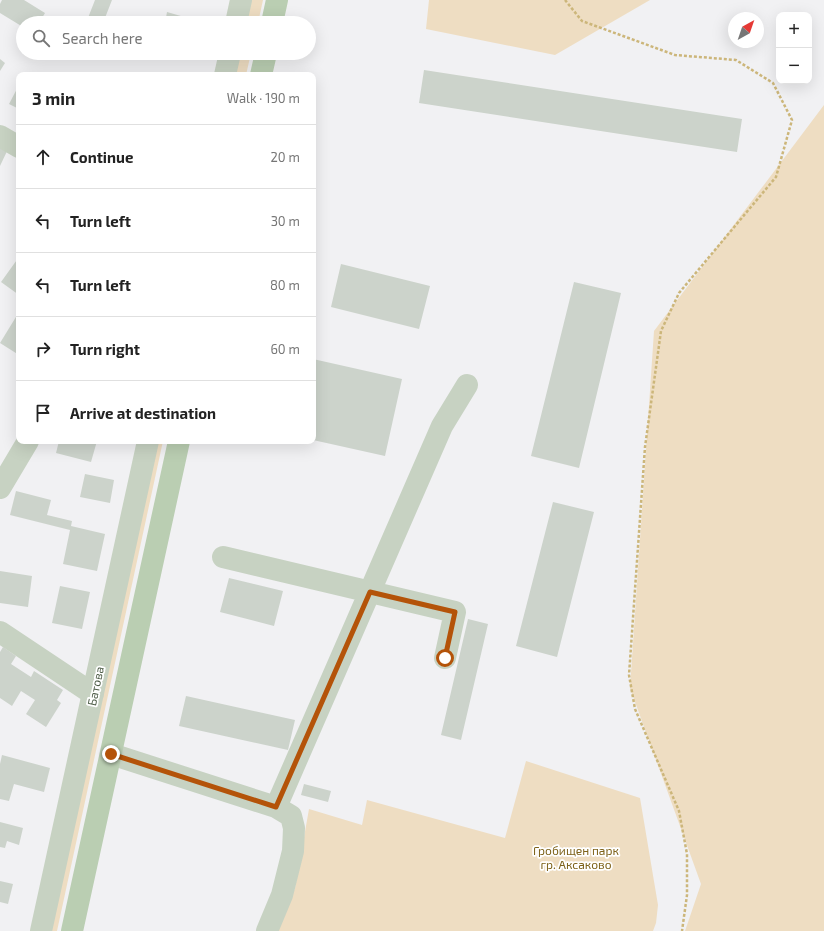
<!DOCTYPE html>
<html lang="en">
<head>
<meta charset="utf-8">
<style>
  body { margin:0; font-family:"Exo 2",sans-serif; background:#f2f2f2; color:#222 }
  .controls { position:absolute; right:12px; top:12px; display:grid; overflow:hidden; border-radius:8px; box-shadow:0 4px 16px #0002 }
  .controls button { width:36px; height:36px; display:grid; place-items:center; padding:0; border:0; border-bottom:1px solid #e0e0e0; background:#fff; color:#222; font:20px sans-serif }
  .compass { position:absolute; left:728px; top:12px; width:36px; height:36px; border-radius:50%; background:#fff; box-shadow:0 4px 16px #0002; rotate:40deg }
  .stop { position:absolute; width:12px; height:12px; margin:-9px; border:3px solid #b45309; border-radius:50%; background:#fff }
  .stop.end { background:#b45309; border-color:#fff; box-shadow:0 1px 4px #0008 }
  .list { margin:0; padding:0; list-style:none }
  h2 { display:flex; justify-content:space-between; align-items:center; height:52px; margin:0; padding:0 16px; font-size:17px }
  h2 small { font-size:13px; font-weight:400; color:#767676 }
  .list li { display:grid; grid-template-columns:26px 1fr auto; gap:12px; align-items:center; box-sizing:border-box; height:64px; padding:0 16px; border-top:1px solid #e0e0e0 }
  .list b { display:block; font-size:15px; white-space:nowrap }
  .list em { font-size:13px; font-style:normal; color:#767676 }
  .icon { flex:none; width:22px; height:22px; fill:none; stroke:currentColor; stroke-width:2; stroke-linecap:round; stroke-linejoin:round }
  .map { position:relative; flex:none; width:824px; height:931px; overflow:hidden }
  .search { position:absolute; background:#fff; box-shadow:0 4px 16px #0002; left:16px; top:16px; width:300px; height:44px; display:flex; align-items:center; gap:10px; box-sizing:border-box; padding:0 14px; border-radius:22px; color:#767676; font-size:15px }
  .panel { position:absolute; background:#fff; box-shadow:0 4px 16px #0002; left:16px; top:72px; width:300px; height:372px; border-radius:8px }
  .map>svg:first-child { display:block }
  .green { fill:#eeddc2 }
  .building { fill:#ccd3cb }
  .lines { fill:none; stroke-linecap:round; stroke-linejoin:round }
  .path { stroke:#ccb67a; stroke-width:2.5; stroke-dasharray:3 2; stroke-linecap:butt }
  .minor { stroke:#c7d2c2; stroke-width:22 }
  .major { stroke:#baceb2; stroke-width:22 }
  .route { stroke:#b45309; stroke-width:5 }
  .labels { text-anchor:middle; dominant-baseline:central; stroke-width:3.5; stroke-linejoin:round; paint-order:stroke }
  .street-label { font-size:12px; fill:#4f5e49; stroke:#fff }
  .park-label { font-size:12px; fill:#7e631b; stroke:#fff }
</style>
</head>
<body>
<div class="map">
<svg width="824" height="931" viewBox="0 0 824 931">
  <rect width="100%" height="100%" fill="#f1f1f3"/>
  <path class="green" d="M241,0H263L258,23H236Z
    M429,0H650L555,55L426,29Z
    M230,53H251L246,75H225Z
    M824,105V931H685L701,884L630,688L654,331Z
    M147,441H163L57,931H41Z
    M526,761L640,798L658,905L656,923L653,931H277L295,888L309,809L362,825L367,800L505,838Z"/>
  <path class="building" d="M2,0H24L45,13L39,23H23V27L0,13V4Z
    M95,0H112L103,23H86Z
    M167,12L205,23H165Z
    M50,53H101L100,58L68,54V58L50,56Z
    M175,53H195L193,59Z
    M0,59L5,63L0,71Z
    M424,70L742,119L737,152L419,103Z
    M19,85V109L9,104Z
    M0,143L9,147L0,166Z
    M19,257V295L1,282Z
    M341,264L430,286L419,329L331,307Z
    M574,282L621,293L579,468L531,456Z
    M19,312V355L0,343Z
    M313,359L402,379L385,456L313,440Z
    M59,441H97L91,462L56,453Z
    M85,474L114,480L110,503L80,497Z
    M16,491L51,500L47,515L72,521L71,526L105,534L97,571L63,564L70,530L10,515Z
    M553,502L594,512L557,657L516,646Z
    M0,571L32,576L28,607L0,603Z
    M229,578L283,591L274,626L220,612Z
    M60,586L90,592L82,629L52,623Z
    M468,619L488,624L461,740L441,735Z
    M3,647L16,656L11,664L31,677L34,671L63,690L57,700L61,703L46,727L26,714L35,700L21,691L12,706L0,698V652Z
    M186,696L295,720L288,750L179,726Z
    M2,755L50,768L44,792L14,784L9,801L0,799V764Z
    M304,784L331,791L328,802L301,795Z
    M0,822L23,828L19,845L7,841L5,848L0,847Z
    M0,881L13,884L8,904L0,902Z"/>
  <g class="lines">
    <path class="path" d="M565,0L582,21L675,55L736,60L773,83L792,120L776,177L679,293L661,331L645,447L629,675L635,709L679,811L687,854V895L682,931"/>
    <path class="minor" d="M236,23L241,0
      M225,75L230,53
      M0,136L19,147
      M0,488L28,441
      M223,557L455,612L445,658
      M0,632L93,694
      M111,754L276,807L291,816L294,828L293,851L282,895L267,931
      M276,807L442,426L467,385
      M41,931L148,441"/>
    <path class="major" d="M272,23L277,0
      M261,75L266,53
      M72,931L179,441"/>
  </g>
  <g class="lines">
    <path class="route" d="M111,754L276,807L370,592L455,612L445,658"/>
  </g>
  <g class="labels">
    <g class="street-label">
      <text transform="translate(95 686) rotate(-78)">Батова</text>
    </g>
    <g class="park-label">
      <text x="576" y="850">Гробищен парк<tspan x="576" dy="14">гр. Аксаково</tspan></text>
    </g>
  </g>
</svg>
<div class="controls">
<button>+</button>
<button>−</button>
</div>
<svg class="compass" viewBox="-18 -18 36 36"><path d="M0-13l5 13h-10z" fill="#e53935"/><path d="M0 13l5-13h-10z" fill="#767676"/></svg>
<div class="stop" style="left:445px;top:658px"></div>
<div class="stop end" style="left:111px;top:754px"></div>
<div class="search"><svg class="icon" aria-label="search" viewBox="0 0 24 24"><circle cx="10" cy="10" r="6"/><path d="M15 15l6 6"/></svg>Search here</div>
<section class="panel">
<h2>3 min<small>Walk · 190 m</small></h2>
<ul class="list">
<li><svg class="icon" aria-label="ahead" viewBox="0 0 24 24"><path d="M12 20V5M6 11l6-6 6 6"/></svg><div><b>Continue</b></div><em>20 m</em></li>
<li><svg class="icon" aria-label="left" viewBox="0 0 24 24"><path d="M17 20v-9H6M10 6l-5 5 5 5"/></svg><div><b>Turn left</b></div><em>30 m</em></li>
<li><svg class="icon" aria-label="left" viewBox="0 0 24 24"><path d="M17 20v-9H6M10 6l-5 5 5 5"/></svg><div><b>Turn left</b></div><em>80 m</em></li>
<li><svg class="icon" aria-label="right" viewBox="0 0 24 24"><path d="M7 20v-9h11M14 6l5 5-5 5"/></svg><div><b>Turn right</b></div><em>60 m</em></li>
<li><svg class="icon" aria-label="arrive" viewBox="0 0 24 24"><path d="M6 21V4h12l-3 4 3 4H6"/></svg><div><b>Arrive at destination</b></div></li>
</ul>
</section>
</div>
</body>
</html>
